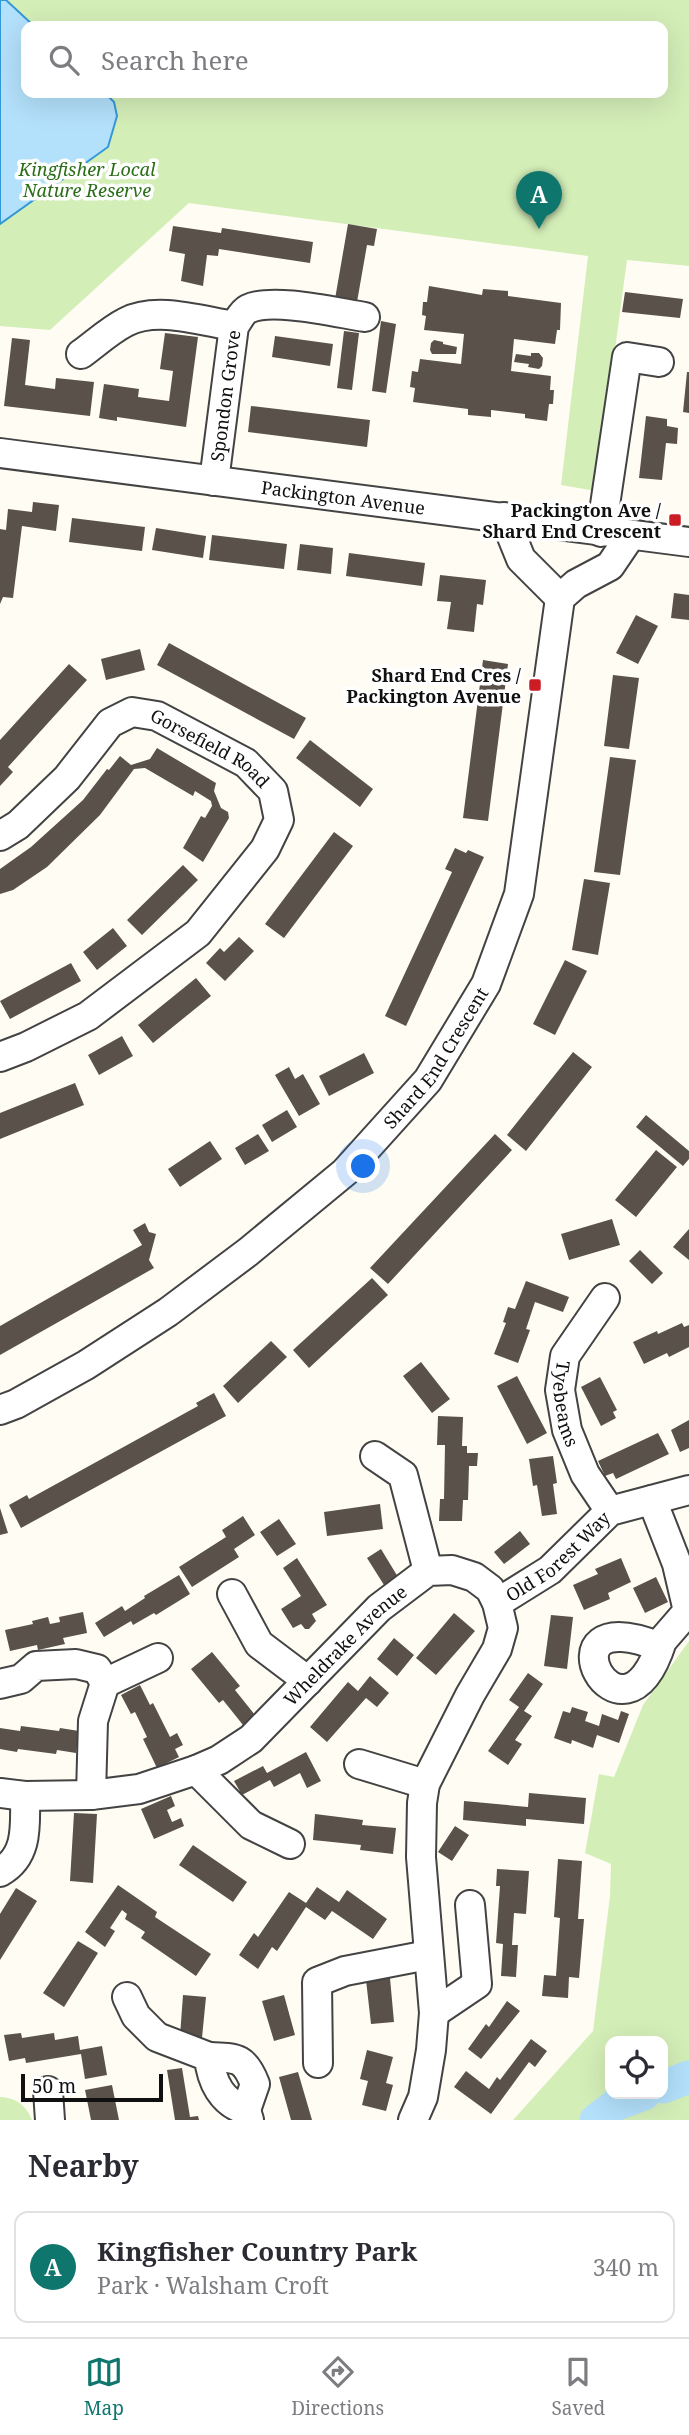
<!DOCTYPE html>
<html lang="en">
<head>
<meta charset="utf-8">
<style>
  body { margin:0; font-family:"Noto Serif",serif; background:#f2f2f3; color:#2b2b33 }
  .controls { position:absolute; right:21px; bottom:21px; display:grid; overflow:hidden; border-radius:14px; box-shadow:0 7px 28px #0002 }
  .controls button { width:63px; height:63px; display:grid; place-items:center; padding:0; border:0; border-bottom:2px solid #e1e1e2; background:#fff; color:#2b2b33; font:35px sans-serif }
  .scale { position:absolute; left:21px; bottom:18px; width:142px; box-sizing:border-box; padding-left:7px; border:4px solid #101010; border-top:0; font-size:19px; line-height:24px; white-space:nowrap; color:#101010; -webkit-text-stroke:5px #fff; paint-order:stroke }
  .you { position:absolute; left:364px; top:1167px; width:24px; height:24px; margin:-18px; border:5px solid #fff; border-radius:50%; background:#1a73e8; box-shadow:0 0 0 10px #1a73e833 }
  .badge { display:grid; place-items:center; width:46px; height:46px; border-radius:50%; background:#0f766e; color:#fff; font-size:23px; font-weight:700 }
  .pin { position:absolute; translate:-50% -58px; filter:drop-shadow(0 2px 4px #0008) }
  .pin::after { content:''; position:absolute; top:37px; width:24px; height:21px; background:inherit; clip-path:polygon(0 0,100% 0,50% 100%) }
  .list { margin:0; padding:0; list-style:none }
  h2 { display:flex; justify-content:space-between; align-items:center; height:91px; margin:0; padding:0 28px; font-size:30px }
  h2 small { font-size:23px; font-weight:400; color:#7c7c81 }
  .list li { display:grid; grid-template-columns:46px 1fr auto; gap:21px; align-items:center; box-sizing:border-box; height:112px; margin:0 14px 14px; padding:0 14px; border:2px solid #e1e1e2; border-radius:14px }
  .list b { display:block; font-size:26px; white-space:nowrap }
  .list p { margin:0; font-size:23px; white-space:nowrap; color:#7c7c81 }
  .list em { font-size:23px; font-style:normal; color:#7c7c81 }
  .icon { flex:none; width:38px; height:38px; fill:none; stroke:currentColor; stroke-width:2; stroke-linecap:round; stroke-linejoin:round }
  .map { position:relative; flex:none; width:689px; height:2120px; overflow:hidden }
  .search { position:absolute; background:#fff; box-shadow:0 7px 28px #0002; left:21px; right:21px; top:21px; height:77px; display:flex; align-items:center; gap:18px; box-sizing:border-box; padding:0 24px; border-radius:14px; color:#7c7c81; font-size:26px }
  .sheet { height:217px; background:#fff }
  nav { display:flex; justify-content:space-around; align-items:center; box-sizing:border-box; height:98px; border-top:2px solid #e1e1e2; background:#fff; font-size:19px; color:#7c7c81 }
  nav a { display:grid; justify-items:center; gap:4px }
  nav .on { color:#0f766e }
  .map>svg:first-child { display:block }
  .green { fill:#d4eeb8; fill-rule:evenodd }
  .water { fill:#b3e0fb; stroke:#3497d8; stroke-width:2 }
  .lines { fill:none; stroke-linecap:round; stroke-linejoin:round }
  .river { stroke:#b3e0fb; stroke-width:33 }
  .building { fill:#5a514b }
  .minor-casing { stroke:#434343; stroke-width:32 }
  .minor { stroke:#fff; stroke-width:28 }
  .poi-dot { fill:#cc1c24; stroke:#fff; stroke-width:2.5 }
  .labels { text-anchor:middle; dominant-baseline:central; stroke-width:7; stroke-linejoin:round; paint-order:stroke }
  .park-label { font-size:18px; font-style:italic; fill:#2b6e1a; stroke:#fff }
  .street-label { font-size:18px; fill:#101010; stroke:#fff }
  .poi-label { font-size:18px; font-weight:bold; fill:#101010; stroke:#fff; text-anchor:end }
</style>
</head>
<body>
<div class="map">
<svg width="689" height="2120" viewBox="0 0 689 2120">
  <rect width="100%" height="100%" fill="#fffdf3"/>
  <path class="green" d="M0,0H689V266L627,260L596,491L561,485L588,256L189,203L50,330L0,326ZM26,26H663V93H26Z
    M689,1641V2120H513L593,2031L610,1896L611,1864L585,1853L599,1774L614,1777L643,1705ZM663,2041V2094H610V2041Z
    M0,2097C15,2097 27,2106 32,2120H0Z"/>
  <path class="water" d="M0,0H6L34,26H26V93H105L114,102L117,116L108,147L0,224Z"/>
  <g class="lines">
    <path class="river" d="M663,2087L689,2077
      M596,2120L617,2104L644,2094"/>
  </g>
  <path class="building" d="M348,224L377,229L374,246L367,245L357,302L335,299Z
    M173,226L221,233L222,228L313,242L310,263L219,249L218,256L207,255L203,286L181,281L185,254L169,251Z
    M429,286L482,295L483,289L508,291V296L561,303L560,330H557L555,344L514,339L511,371L551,376L550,390H554L553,404H549L547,421L525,418V414L491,410V417L468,415V409L413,402L415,388L410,387L412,371L418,372L420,359L461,364L464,334L424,330L426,316L422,315L423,302H427Z
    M625,292L683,299L680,318L622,312Z
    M381,321L396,324L386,393L372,391Z
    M344,331L359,333L352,390L337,388Z
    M165,333L198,337L186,427L117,417V421L99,418L104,384L139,389L138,397L169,401L173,371L160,369Z
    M275,336L333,344L330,366L272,357Z
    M12,338L30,340L25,385L55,389L56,378L94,382L90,416L4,406Z
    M434,340L443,342V344L457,347L456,354H432L430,350L431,343Z
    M531,353H539L543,358L542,366L539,369L528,367L529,364L514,362L516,354L531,356Z
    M687,372H689V413L683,412Z
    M251,406L370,420L367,447L248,432Z
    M646,416L667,419V426L678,428L677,444L666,443L662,480L639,478Z
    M33,502L59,505L56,531L22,526L13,598L3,597L0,604V529L6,530L8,509L32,512Z
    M72,518L145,527L142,551L69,542Z
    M156,528L206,536L203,558L152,550Z
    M212,535L287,544L284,569L209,560Z
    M300,544L333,548L331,574L297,570Z
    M349,553L425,563L422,586L346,576Z
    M440,575L486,580L483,605L477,604L474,632L447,629L451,602L437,601Z
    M674,593L689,595V620L671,618Z
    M636,615L658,626L638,664L616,653Z
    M169,643L306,718L294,739L157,665Z
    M140,649L145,670L106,680L101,659Z
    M483,660L508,664L488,821L463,818Z
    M69,664L87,680L8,767L13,772L0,786V740Z
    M613,675L639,678L629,749L604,746Z
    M310,740L373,789L360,807L296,758Z
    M157,748L216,783L214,791L221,808L228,812L229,818L203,862L183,848L201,816L205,818L212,806L211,801L195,791L193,796L145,768L134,769L100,815L47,867L13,890L0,894V869L31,847L83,800L107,769L109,770L120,756L131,765L150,759Z
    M610,757L636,760L620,875L594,872Z
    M334,832L353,846L284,938L265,924Z
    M455,848L466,853L468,850L484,857L406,1026L385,1016L452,872L445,869Z
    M183,865L198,880L142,935L127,920Z
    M584,879L610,883L598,955L572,950Z
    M113,928L127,946L97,970L83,952Z
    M239,937L254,951L225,981L206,963L220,948L224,952Z
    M565,960L587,971L555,1035L533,1024Z
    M71,963L81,981L10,1019L0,1001Z
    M196,978L211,996L153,1043L138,1025Z
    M122,1036L133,1056L99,1075L88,1055Z
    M573,1052L592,1067L526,1151L507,1135Z
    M364,1053L374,1073L329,1096L319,1076Z
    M289,1067L295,1079L303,1074L320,1104L299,1116L275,1075Z
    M75,1083L84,1105L0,1139V1113Z
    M287,1110L297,1127L272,1142L262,1125Z
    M646,1115L689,1151V1159L683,1166L636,1127Z
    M258,1134L269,1151L245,1165L235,1148Z
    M495,1134L512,1150L388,1284L370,1268Z
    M210,1141L222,1159L180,1187L168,1169Z
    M656,1150L677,1167L636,1217L615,1200Z
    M612,1219L620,1245L569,1260L561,1234Z
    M145,1223L149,1232L156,1234L149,1260L154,1268L0,1355V1326L142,1245L133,1230Z
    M689,1229V1260L673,1247Z
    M640,1250L663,1273L652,1284L629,1261Z
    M372,1278L388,1295L309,1368L293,1350Z
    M526,1281L569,1297L563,1312L535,1302L526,1329L530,1330L518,1363L494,1354L506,1323L503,1322L508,1307L515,1309Z
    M682,1323L684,1327L689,1325V1347L669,1357L667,1353L644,1364L633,1342L657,1331L658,1334Z
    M271,1341L287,1357L238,1403L223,1386Z
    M421,1362L450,1399L432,1413L403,1376Z
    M517,1376L547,1433L527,1444L497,1386Z
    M600,1377L617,1410L613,1412L616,1418L601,1426L581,1387Z
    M214,1393L226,1416L21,1528L9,1505L27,1495L29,1499L198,1406L196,1403Z
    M438,1416L463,1417L462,1446H467V1453H478L477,1466H469L468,1500H463L462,1521H439L440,1499H444L445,1445H437Z
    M689,1420V1448L680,1452L671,1430Z
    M658,1433L669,1454L616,1479L613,1473L605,1476L598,1461Z
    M553,1456L557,1483L553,1484L557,1514L542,1516L537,1485L533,1486L529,1459Z
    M380,1504L383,1529L327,1536L324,1512Z
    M0,1508L8,1533L0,1535Z
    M243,1516L255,1535L234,1549L239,1557L192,1587L179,1567L226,1537L222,1530Z
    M279,1519L296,1544L277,1556L260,1532Z
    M520,1531L530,1544L504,1564L494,1552Z
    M381,1549L398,1577L384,1585L367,1558Z
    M297,1558L327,1605L312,1614L316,1621L309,1629H305L301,1624L293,1628L281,1609L301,1596L283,1568Z
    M621,1558L631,1582L608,1593L610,1599L584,1610L573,1585L598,1574L595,1569Z
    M179,1575L190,1594L156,1615L154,1613L133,1625L131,1621L104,1637L95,1623L122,1606L125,1611L145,1598L144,1596Z
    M656,1577L668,1602L645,1613L633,1588Z
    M83,1612L87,1633L63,1638L65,1644L38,1650L37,1645L10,1651L5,1630L33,1624L32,1621L48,1617L50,1624L60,1622L59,1617Z
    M454,1613L475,1631L436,1675L416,1658Z
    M551,1615L573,1617L567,1669L544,1666Z
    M394,1638L414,1655L397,1676L377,1659Z
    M212,1652L240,1686L235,1690L255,1715L243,1725L223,1700L219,1703L191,1669Z
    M528,1673L543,1684L524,1711L532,1716L515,1740L522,1744L508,1765L488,1751L519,1707L509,1700Z
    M370,1676L389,1693L377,1707L366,1698L327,1742L310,1727L348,1682L358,1691Z
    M140,1685L150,1705L153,1703L170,1737L177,1733L183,1745L175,1749L179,1757L157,1768L143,1739L147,1737L135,1712L131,1714L121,1695Z
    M572,1707L588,1712L585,1721L599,1726L602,1714L618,1720L621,1711L629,1714L619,1743L597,1735L593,1748L572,1740L571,1744L554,1738L563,1711L570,1713Z
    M21,1726L59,1731L60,1728L79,1731L76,1753L57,1750L56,1754L18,1749L17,1752L0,1749V1728L20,1731Z
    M306,1752L321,1781L307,1788L300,1773L274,1787L270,1780L242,1795L234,1781L263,1766L267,1773Z
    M529,1793L586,1798L584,1824L526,1819V1826L463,1820L464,1801L528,1807Z
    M171,1796L175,1806L167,1810L172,1822L181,1818L184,1826L154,1839L141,1809Z
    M74,1813L97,1814L93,1883L70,1881Z
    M315,1814L363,1820L362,1825L396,1828L393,1854L360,1850L361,1845L313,1840Z
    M455,1826L469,1835L452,1861L438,1852Z
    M193,1845L247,1882L233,1902L179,1865Z
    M558,1859L582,1861L578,1919H584L579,1978L569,1977L568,1998L542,1996L544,1975L556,1976L560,1918L554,1917Z
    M497,1869L529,1871L526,1914L514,1913L512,1945H518L516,1977L501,1976L503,1944L496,1943L500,1886H496Z
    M118,1885L157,1912L155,1917L211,1954L196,1976L141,1938L145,1932L125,1919L127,1914L122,1910L110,1928L115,1931L105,1947L85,1932Z
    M317,1887L339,1902L347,1890L387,1919L373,1939L332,1911L325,1920L306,1907L277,1951L272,1947L258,1969L239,1955L254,1933L258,1937L289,1892L306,1903Z
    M16,1888L37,1901L0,1960V1914Z
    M78,1941L98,1953L64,2007L43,1993Z
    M390,1978L394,2022L371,2024L366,1980Z
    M183,1995L206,1997L202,2038L180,2036Z
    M284,1995L295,2035L274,2041L262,2001Z
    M507,2001L520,2011L481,2059L468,2049L486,2024L489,2027Z
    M21,2033L22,2038L54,2033L55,2040L78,2036L80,2050L102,2046L107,2075L85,2079L81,2054L26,2063L25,2058L9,2061L4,2035Z
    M531,2039L547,2051L535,2067L529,2062L491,2114L454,2087L466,2071L489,2089L497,2077L500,2080Z
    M367,2050L393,2057L386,2083L393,2085L386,2111L362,2105L368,2081L360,2079Z
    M182,2068L190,2117L198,2116L199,2120H175L167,2070Z
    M298,2072L312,2120H291L279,2077Z
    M112,2085L119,2120H91L85,2090Z"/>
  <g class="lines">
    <g class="minor-casing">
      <g id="minor">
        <path d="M81,354C95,344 110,330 126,322C157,306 201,321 234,326"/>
        <path id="s1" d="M0,453L689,542"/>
        <path id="s2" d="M214,481L234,326C238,321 242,312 248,309C272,297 338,313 365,317"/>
        <path d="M504,517L521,559L560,598"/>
        <path d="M601,532L627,357L659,362"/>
        <path id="s3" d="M0,836L18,825L67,778L110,723L132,712L157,716L246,763L273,791L279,820L265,849L198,933L88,1016L26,1047L0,1057"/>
        <path id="s4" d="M605,1298L565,1356L560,1390L567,1430L585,1474L610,1511"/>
        <path id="s5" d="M0,1410L16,1404L86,1365L168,1312L248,1252L345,1172L428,1080L486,984L519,894L560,598L576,584L610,566L631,535"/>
        <path d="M375,1456L403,1475L428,1571"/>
        <path d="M652,1500L677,1564L688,1611L662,1641C622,1769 532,1595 660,1647"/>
        <path d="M232,1594L259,1644L308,1681"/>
        <path id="s6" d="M497,1603L550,1570L610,1511L689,1490"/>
        <path d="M105,1683L158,1658"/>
        <path d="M0,1684L21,1679L36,1666L76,1664L97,1669L105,1683L93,1721L91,1795"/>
        <path d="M359,1764L425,1784"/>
        <path d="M196,1770L251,1825L290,1844"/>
        <path id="s7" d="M0,1793L25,1796L91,1795L139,1789L196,1770L219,1760L251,1739L379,1608L428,1571L452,1570L474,1577L490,1589L497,1603L503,1628L497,1649L470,1695L425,1784L422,1803L421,1857L434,2013L431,2050L423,2097L413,2120"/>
        <path d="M0,1872C29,1856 25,1824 25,1796"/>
        <path d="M127,1997L136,2016L157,2037L209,2057C211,2081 222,2103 246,2110L249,2120"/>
        <path d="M434,2013L477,1984L470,1905"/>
        <path d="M209,2057C236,2058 244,2056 255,2084L246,2110"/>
        <path d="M318,2063L317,1982L345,1971L428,1955"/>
        <path d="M48,2091L50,2120"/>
      </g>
    </g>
    <use href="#minor" class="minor"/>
  </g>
  <g class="poi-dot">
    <rect x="668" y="513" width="14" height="14" rx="3.5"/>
    <rect x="528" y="678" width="14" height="14" rx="3.5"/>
  </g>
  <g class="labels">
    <g class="park-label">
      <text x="87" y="169">Kingfisher Local<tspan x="87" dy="21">Nature Reserve</tspan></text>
    </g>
    <g class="street-label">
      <text stroke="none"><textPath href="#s2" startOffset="86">Spondon Grove</textPath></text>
      <text stroke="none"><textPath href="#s1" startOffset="346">Packington Avenue</textPath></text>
      <text stroke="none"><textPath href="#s3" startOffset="271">Gorsefield Road</textPath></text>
      <text stroke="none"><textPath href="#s5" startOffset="567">Shard End Crescent</textPath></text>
      <text stroke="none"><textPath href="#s4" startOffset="119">Tyebeams</textPath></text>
      <text stroke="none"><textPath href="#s6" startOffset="77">Old Forest Way</textPath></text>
      <text stroke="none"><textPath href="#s7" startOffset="396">Wheldrake Avenue</textPath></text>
    </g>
    <g class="poi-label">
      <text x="661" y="510">Packington Ave /<tspan x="661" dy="21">Shard End Crescent</tspan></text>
      <text x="521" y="675">Shard End Cres /<tspan x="521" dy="21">Packington Avenue</tspan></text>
    </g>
  </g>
</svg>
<div class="controls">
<button><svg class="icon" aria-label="locate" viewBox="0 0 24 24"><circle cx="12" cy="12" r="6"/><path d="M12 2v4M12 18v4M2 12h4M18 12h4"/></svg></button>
</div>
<div class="scale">50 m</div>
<div class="you"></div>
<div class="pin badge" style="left:539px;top:229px">A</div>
<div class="search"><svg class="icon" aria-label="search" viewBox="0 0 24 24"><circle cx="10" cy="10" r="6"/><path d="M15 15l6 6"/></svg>Search here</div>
</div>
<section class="sheet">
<h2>Nearby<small></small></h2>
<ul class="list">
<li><span class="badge">A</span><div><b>Kingfisher Country Park</b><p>Park · Walsham Croft</p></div><em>340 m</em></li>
</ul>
</section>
<nav>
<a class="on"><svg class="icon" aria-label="map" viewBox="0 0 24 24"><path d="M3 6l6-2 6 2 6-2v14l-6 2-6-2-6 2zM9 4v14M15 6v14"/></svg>Map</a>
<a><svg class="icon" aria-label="directions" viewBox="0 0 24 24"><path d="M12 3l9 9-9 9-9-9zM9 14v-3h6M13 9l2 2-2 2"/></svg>Directions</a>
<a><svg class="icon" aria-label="saved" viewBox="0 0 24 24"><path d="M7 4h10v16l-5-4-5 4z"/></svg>Saved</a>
</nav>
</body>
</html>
